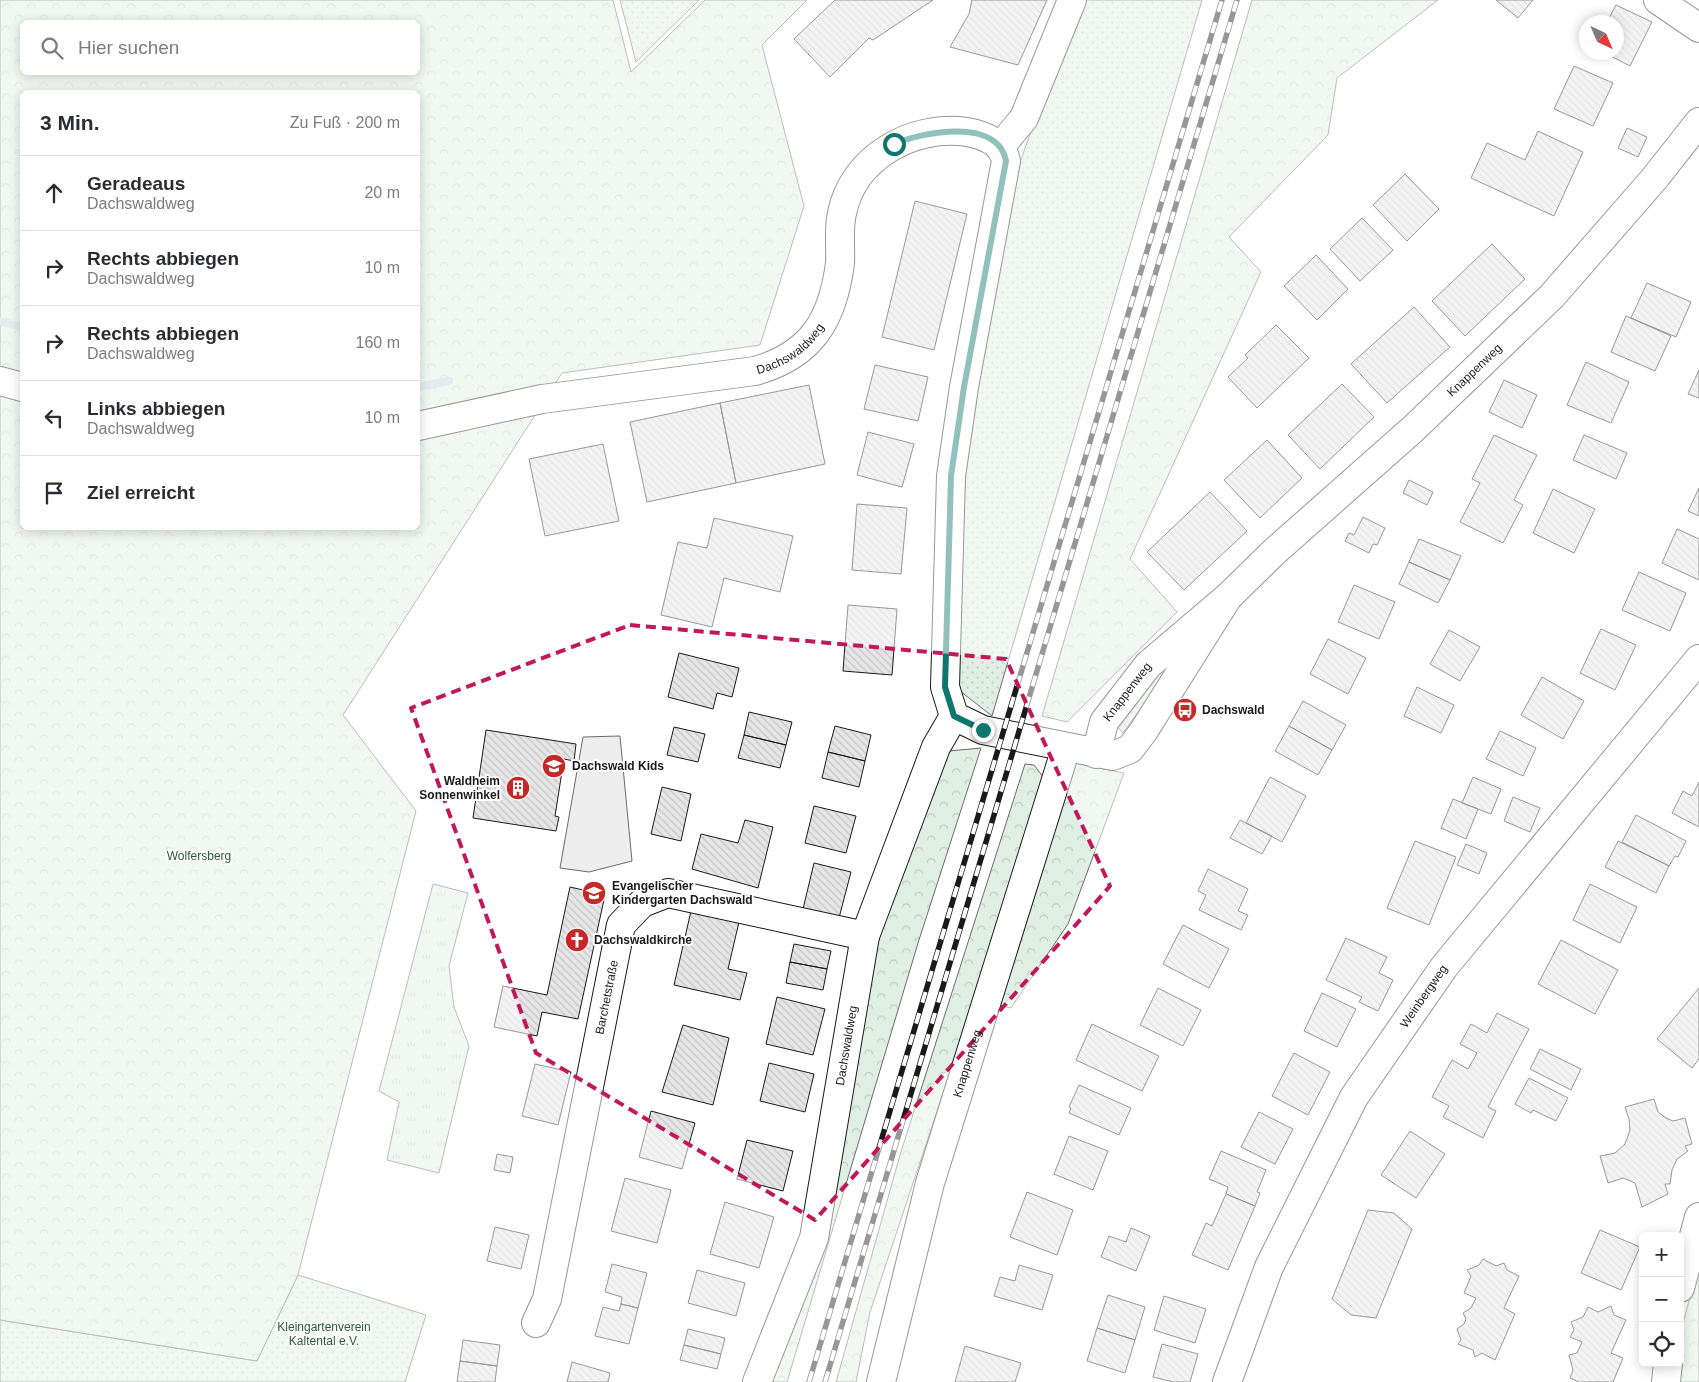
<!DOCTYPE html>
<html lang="de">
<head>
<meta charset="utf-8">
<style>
  body { margin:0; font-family:Arial,sans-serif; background:#f7f7f7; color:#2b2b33 }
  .controls { position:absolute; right:15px; bottom:15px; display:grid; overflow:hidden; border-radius:8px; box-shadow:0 2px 12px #0003 }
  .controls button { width:45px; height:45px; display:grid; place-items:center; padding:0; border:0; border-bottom:1px solid #e1e1e2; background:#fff; color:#2b2b33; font:25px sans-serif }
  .compass { position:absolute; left:1579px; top:15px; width:45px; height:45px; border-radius:50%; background:#fff; box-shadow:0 2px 12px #0003; rotate:136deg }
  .stop { position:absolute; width:15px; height:15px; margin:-11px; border:4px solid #0f766e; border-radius:50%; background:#fff }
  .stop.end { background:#0f766e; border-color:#fff; box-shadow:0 1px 5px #0008 }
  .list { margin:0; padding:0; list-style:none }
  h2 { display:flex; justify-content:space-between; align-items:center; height:65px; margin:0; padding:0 20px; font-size:21px }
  h2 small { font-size:16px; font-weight:400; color:#7c7c81 }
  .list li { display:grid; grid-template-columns:32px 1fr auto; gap:15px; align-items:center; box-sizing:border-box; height:75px; padding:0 20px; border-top:1px solid #e1e1e2 }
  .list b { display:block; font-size:19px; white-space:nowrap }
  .list p { margin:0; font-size:16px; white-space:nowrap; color:#7c7c81 }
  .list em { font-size:16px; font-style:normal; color:#7c7c81 }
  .icon { flex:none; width:28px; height:28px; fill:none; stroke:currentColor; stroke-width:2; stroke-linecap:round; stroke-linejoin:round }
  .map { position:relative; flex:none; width:1699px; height:1382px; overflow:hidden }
  .search { position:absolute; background:#fff; box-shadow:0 2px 12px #0003; left:20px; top:20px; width:400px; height:55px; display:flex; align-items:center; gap:12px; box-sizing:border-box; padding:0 18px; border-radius:8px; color:#7c7c81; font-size:19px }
  .panel { position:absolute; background:#fff; box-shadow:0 2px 12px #0003; left:20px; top:90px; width:400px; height:440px; border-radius:8px }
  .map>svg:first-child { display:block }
  .grass { fill:url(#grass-dots); stroke:#6a6a6a }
  .forest { fill:url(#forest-crowns); stroke:#6a6a6a; fill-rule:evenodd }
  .park { fill:url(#park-tufts); stroke:#6a6a6a }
  .parking { fill:#ededed; stroke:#6a6a6a }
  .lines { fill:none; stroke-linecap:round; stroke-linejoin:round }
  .stream { stroke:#c6d2dc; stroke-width:8 }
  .building { fill:url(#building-back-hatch); stroke:#1a1a1a }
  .minor-casing { stroke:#1a1a1a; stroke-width:30 }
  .minor { stroke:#fff; stroke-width:28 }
  .rail-casing { stroke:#1a1a1a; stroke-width:5.5 }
  .rail { stroke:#fff; stroke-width:4; stroke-dasharray:11; stroke-linecap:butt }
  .route { stroke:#0f766e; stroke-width:6 }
  .marked { fill:none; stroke:#c2185b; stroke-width:4; stroke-dasharray:10 6; stroke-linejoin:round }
  .labels { text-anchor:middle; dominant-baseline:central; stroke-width:4; stroke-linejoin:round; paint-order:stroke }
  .street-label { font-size:12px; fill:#1a1a1a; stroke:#fff }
  .poi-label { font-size:12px; font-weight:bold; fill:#1a1a1a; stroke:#fff; text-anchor:start }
  .park-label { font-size:12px; fill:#2b5a34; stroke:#fff }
</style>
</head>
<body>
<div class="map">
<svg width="1699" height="1382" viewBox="0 0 1699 1382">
  <defs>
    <pattern id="grass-dots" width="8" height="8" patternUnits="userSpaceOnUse" patternTransform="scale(1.25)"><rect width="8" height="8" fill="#e0efe3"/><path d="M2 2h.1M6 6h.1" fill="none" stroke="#c0ccc2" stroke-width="1.8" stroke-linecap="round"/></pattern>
    <pattern id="forest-crowns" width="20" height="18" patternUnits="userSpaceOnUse" patternTransform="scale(1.25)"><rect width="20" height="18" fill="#e0efe3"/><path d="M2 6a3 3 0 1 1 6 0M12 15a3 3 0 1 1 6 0" fill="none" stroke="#c0ccc2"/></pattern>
    <pattern id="park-tufts" width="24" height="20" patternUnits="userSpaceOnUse" patternTransform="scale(1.25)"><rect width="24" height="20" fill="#e0efe3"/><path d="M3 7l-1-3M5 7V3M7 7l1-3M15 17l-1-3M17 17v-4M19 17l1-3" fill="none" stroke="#c0ccc2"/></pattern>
    <pattern id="building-back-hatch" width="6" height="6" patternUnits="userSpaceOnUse" patternTransform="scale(1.25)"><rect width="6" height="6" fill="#e6e6e6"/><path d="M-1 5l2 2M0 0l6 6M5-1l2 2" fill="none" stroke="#c5c5c5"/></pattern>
  </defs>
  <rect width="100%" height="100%" fill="#fff"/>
  <path class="grass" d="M620,0H699L636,62Z
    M1085,0H1202L992,716L960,691L956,668L966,467L970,421L1015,177L1031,131Z
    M1174,652L1178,656L1123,733L1112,721Z
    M298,1275L426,1315L405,1382H0V1320L257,1361Z"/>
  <path class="forest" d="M0,0H613L631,72L705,0H807L762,45L804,206L760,345L562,373L343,715L416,811L298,1275L257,1361L0,1320ZM22,22H418V72H22ZM22,92H418V528H22Z
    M1252,0H1438L1337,78L1328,135L1229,237L1261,272L1130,559L1177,612L1067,722L1042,716Z
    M981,748L918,943L787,1382H761L815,1239L872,941L949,751Z
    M1075,763L1124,773L1068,924L1011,1008L990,1003Z
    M1025,764L1034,765L1047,782L870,1312L856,1382H836L900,1155Z
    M1699,1262V1382H1677L1680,1335Z"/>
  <path class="park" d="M433,884L468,893L449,966L454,1007L469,1046L439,1173L387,1160L399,1102L379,1091Z"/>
  <path class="parking" d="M620,736L632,861L589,872L560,868L583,737Z"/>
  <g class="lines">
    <path class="stream" d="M0,321L22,327
      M418,387L449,381"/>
  </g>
  <path class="building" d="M835,0H933L873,40L869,38L830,77L794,39Z
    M972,0H1047L1018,65L950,47L969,14Z
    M1496,0H1533L1518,18Z
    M1616,5L1652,22L1630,66L1603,52H1616V22H1607Z
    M1574,66L1613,83L1593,126L1554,109Z
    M1627,128L1647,137L1638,157L1618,148Z
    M1538,131L1583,152L1554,216L1471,178L1487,143L1525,160Z
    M1405,174L1439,209L1407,241L1373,205Z
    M915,201L967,214L934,350L882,337Z
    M1362,218L1393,250L1360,281L1330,249Z
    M1492,244L1525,279L1465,336L1432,301Z
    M1316,255L1348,289L1317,320L1284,286Z
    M1647,283L1691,302L1676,337L1631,318Z
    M1414,307L1450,347L1387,403L1351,364Z
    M1626,316L1671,336L1655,371L1611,352Z
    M1276,325L1309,358L1257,408L1228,377L1248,358L1245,355Z
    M1586,362L1629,382L1611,423L1567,405Z
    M875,365L928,377L918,421L864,409Z
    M1699,370V398L1688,394Z
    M1504,380L1537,395L1522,428L1489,412Z
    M1342,384L1374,417L1320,469L1288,435Z
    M809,385L825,464L736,483L720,403Z
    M720,403L736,483L647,502L630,422Z
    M868,432L914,444L902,487L857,475Z
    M1494,435L1537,455L1514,500L1523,505L1503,543L1460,522L1480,483L1472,479Z
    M1584,435L1627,453L1616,479L1573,460Z
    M1267,440L1302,478L1260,518L1224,480Z
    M603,444L619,521L545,536L529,459Z
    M1409,480L1433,492L1427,505L1403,493Z
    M1699,488V516L1688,511Z
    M1553,489L1595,509L1574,553L1533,533Z
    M1210,492L1247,531L1184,590L1147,552Z
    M857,504L907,508L901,574L852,570Z
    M1363,517L1385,528L1377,545L1373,544L1369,553L1345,541L1349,533L1354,535Z
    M714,518L793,536L780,592L724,578L712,627L661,615L678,542L707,548Z
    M1677,529L1699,539V580L1662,563Z
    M1419,539L1461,556L1450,580L1409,562Z
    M1409,562L1450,580L1438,603L1399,584Z
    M1639,572L1686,593L1670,631L1622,610Z
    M1354,585L1395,602L1379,639L1338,622Z
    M848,605L897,609L892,675L843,671Z
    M1601,629L1636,645L1615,690L1580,673Z
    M1449,630L1480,647L1460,681L1430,664Z
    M1328,639L1366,658L1348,694L1310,674Z
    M679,653L739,668L732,697L717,693L713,709L668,697Z
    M1542,677L1584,701L1563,739L1521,715Z
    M1417,687L1454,705L1441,733L1404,716Z
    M1303,701L1346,725L1332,750L1289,726Z
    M749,712L792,722L786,745L744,735Z
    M835,726L871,735L865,761L828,752Z
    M1289,726L1332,750L1318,775L1275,751Z
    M674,727L705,734L698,762L667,755Z
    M486,730L576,744L574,761L564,759L555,816L559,817L556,831L473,818Z
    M1500,731L1536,748L1523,776L1486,759Z
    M744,735L786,745L780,768L738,758Z
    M828,752L865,761L859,787L822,778Z
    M1270,777L1306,796L1282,842L1246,823Z
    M1473,777L1501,789L1491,814L1462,803Z
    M1699,782V827L1672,813L1683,791L1692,796Z
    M662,787L691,794L681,841L651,834Z
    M1513,797L1540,808L1530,832L1504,821Z
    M1453,799L1478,809L1466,839L1441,828Z
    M814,806L856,816L846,853L805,843Z
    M1636,815L1686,841L1678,857L1675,856L1669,866L1622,842Z
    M745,820L773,827L758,888L692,869L701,834L738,843Z
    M1240,820L1272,836L1262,854L1230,838Z
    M1415,841L1456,857L1429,925L1387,908Z
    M1618,841L1669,866L1656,893L1605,867Z
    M1466,844L1487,853L1479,874L1457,865Z
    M814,863L851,872L839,918L803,909Z
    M1208,869L1248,889L1238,911L1248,915L1241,930L1199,910L1206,895L1198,891Z
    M1590,884L1637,907L1620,943L1573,920Z
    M570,887L605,895L578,1019L542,1012L537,1036L494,1027L503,986L547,995Z
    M691,911L739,922L728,969L747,973L740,1000L674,985Z
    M1183,925L1229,949L1209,988L1163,964Z
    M1346,938L1387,957L1379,973L1393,980L1378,1011L1359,1002L1362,997L1326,980Z
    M1561,940L1618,970L1595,1014L1538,984Z
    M794,944L831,951L827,969L790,962Z
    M790,962L827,969L823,990L786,983Z
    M1158,988L1201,1010L1183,1046L1140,1025Z
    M1699,988V1059L1692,1068L1657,1039Z
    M1322,993L1356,1009L1337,1047L1304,1031Z
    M777,997L825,1009L813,1055L766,1044Z
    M1497,1013L1529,1029L1488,1107L1496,1111L1483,1138L1443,1117L1449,1106L1432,1097L1452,1060L1468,1069L1477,1053L1460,1044L1471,1024L1487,1033Z
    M1092,1024L1159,1056L1142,1091L1076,1060Z
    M683,1025L729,1038L713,1105L662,1092Z
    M1540,1049L1581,1069L1571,1090L1530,1069Z
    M1294,1053L1330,1072L1308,1115L1272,1096Z
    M769,1063L814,1074L805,1112L760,1101Z
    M535,1064L571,1072L558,1125L522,1116Z
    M1529,1078L1568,1098L1556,1121L1533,1110L1531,1113L1515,1104Z
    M1079,1085L1131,1108L1119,1135L1069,1113L1071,1108L1069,1107Z
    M1654,1099L1658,1112L1666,1118L1673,1121L1685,1118L1692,1144L1685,1146L1688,1151L1677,1159L1672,1170L1670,1184H1665L1668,1194L1642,1207L1635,1183L1623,1178L1608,1183L1600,1156L1615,1153L1625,1144L1630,1130L1629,1119L1625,1107Z
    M651,1111L695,1123L682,1169L639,1157Z
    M1259,1112L1293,1129L1275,1164L1241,1147Z
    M1410,1131L1445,1154L1416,1198L1381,1175Z
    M1069,1136L1108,1151L1093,1190L1054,1174Z
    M747,1140L793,1151L783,1191L737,1179Z
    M1221,1151L1266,1170L1257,1192L1260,1193L1255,1206L1226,1194L1228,1187L1209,1179Z
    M497,1154L513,1157L510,1173L494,1170Z
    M625,1178L671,1190L657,1243L611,1231Z
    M1027,1192L1073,1210L1057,1255L1010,1237Z
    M1226,1194L1255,1206L1228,1270L1192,1255L1206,1223L1212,1226Z
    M725,1202L774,1217L759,1268L710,1254Z
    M1368,1210L1394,1213L1412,1229L1376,1318L1351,1315L1332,1299Z
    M495,1227L529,1235L521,1269L487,1261Z
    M1131,1228L1150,1236L1136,1271L1101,1257L1109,1236L1126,1242Z
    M1600,1230L1640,1247L1621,1290L1581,1273Z
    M1483,1259L1496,1266L1504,1263L1507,1270L1519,1276L1504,1308L1515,1314L1495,1360L1482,1353L1475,1357L1473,1350L1458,1344L1461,1340L1457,1329L1464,1324L1466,1319L1463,1313L1471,1308L1476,1298L1464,1293L1471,1276L1467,1270L1479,1265Z
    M612,1264L647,1273L638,1308L621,1304L622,1297L605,1292Z
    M1019,1265L1053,1275L1042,1310L994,1296L1000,1277L1015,1281Z
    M697,1270L745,1283L736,1316L688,1303Z
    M1108,1295L1145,1307L1135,1340L1097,1328Z
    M1164,1296L1206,1309L1195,1343L1154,1330Z
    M621,1304L638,1308L629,1344L595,1336L603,1307L619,1311Z
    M1611,1306L1614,1315L1626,1320L1611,1353L1623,1358L1613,1382H1579L1570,1378L1573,1370L1569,1355L1577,1353L1582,1342L1570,1337L1574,1330L1571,1322L1583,1317L1588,1307L1598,1312Z
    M1097,1328L1135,1340L1125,1373L1087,1361Z
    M688,1329L725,1338L721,1354L684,1345Z
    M463,1340L500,1345L497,1366L460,1361Z
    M1162,1344L1198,1354L1190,1382H1173L1153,1377Z
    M684,1345L721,1354L717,1369L680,1360Z
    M965,1346L1021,1363L1015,1382H955Z
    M460,1361L497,1366L495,1382H457Z
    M572,1362L610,1373L608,1382H567Z"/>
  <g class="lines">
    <g class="minor-casing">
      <g id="minor">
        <path d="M1658,0L1699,28"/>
        <path d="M1000,147L1024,118L1072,0"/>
        <path d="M0,381L22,387"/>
        <path id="s1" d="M418,426L542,399L755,371C812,355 833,319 840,263C841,247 838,230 842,213C853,158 912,124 967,132C984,135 1003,143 1006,161L964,387L951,476L945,687L954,716L983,730L1113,756L1130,749L1143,732L1228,597"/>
        <path id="s2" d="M1096,754L1104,722L1148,665L1228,597L1274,552L1413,429L1552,296L1654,179L1699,122"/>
        <path d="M1680,1288L1699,1217"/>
        <path id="s3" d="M536,1323L547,1299L621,925L642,903L668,893L865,936"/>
        <path id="s4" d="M757,1382L814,1238L865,936L936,747L954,716"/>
        <path id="s5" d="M881,1382L930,1183L1066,748"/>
        <path id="s6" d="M1227,1382L1269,1267L1354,1097L1444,967L1699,659"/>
        <path d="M1666,1382L1668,1363"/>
      </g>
    </g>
    <use href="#minor" class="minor"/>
    <g class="rail-casing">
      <path id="rail" d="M809,1382L1222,0
        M825,1382L1237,0"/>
    </g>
    <use href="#rail" class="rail"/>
  </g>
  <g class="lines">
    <path class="route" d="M894,144C922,132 998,117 1006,161L964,387L951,476L945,687L954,716L983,730"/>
  </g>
  <path d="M0 0H1699V1382H0ZM630,625L1006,659L1110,886L815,1220L536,1053L411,708Z" fill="#fff" fill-opacity=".55" fill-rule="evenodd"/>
  <path class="marked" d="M630,625L1006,659L1110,886L815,1220L536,1053L411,708Z"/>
  <defs>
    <g id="bus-disc" transform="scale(1.25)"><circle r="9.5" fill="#c62828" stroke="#fff"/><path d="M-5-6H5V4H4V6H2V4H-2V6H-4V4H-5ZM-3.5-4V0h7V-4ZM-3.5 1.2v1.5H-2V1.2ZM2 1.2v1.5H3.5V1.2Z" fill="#fff"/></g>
    <g id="school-disc" transform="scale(1.25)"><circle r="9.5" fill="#c62828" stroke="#fff"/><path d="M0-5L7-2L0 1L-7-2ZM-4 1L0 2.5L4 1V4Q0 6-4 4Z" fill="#fff"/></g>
    <g id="building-disc" transform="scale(1.25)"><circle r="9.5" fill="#c62828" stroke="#fff"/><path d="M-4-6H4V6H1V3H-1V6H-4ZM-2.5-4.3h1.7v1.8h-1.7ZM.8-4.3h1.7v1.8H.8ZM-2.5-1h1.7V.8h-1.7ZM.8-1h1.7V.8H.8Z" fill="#fff"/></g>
    <g id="church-disc" transform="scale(1.25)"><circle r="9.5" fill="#c62828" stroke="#fff"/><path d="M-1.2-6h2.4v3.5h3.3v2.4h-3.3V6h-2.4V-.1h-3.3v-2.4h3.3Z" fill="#fff"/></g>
  </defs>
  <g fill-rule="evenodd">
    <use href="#bus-disc" x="1185" y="710"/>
    <use href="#school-disc" x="554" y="766"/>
    <use href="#building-disc" x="518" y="788"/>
    <use href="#school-disc" x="594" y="893"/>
    <use href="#church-disc" x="577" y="940"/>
  </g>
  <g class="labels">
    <g class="street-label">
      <text stroke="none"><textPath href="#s1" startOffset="384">Dachswaldweg</textPath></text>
      <text stroke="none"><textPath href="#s2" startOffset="545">Knappenweg</textPath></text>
      <text stroke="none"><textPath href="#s2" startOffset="71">Knappenweg</textPath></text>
      <text stroke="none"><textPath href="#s6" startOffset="435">Weinbergweg</textPath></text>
      <text stroke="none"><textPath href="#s3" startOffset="334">Barchetstraße</textPath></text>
      <text stroke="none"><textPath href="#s4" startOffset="350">Dachswaldweg</textPath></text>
      <text stroke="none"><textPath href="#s5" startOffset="330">Knappenweg</textPath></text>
    </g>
    <g class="poi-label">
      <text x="1202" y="710">Dachswald</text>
      <text x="572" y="766">Dachswald Kids</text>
      <text x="500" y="781" text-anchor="end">Waldheim<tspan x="500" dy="14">Sonnenwinkel</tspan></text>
      <text x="612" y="886">Evangelischer<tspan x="612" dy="14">Kindergarten Dachswald</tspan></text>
      <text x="594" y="940">Dachswaldkirche</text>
    </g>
    <g class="park-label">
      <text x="199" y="856">Wolfersberg</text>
      <text x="324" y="1327">Kleingartenverein<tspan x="324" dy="14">Kaltental e.V.</tspan></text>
    </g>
  </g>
</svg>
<div class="controls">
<button>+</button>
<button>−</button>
<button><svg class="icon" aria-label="locate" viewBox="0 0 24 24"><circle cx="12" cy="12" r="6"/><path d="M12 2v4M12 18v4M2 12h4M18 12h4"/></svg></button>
</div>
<svg class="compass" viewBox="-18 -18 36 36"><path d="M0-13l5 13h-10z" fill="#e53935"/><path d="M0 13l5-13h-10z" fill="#7c7c81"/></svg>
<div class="stop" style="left:894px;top:144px"></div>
<div class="stop end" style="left:983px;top:730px"></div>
<div class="search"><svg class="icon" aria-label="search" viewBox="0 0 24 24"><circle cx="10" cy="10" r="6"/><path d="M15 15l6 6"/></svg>Hier suchen</div>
<section class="panel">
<h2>3 Min.<small>Zu Fuß · 200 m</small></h2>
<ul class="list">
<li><svg class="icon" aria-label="ahead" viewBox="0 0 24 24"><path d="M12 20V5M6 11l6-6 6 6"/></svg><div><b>Geradeaus</b><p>Dachswaldweg</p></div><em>20 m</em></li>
<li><svg class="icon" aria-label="right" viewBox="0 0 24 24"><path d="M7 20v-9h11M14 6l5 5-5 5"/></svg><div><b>Rechts abbiegen</b><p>Dachswaldweg</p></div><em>10 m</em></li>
<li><svg class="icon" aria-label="right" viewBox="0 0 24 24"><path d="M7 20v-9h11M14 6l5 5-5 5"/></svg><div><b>Rechts abbiegen</b><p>Dachswaldweg</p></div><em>160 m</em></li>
<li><svg class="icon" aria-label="left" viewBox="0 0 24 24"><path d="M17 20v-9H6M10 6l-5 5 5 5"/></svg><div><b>Links abbiegen</b><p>Dachswaldweg</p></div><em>10 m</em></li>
<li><svg class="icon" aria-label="arrive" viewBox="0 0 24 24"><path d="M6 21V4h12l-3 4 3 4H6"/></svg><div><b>Ziel erreicht</b></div></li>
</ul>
</section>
</div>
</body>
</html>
